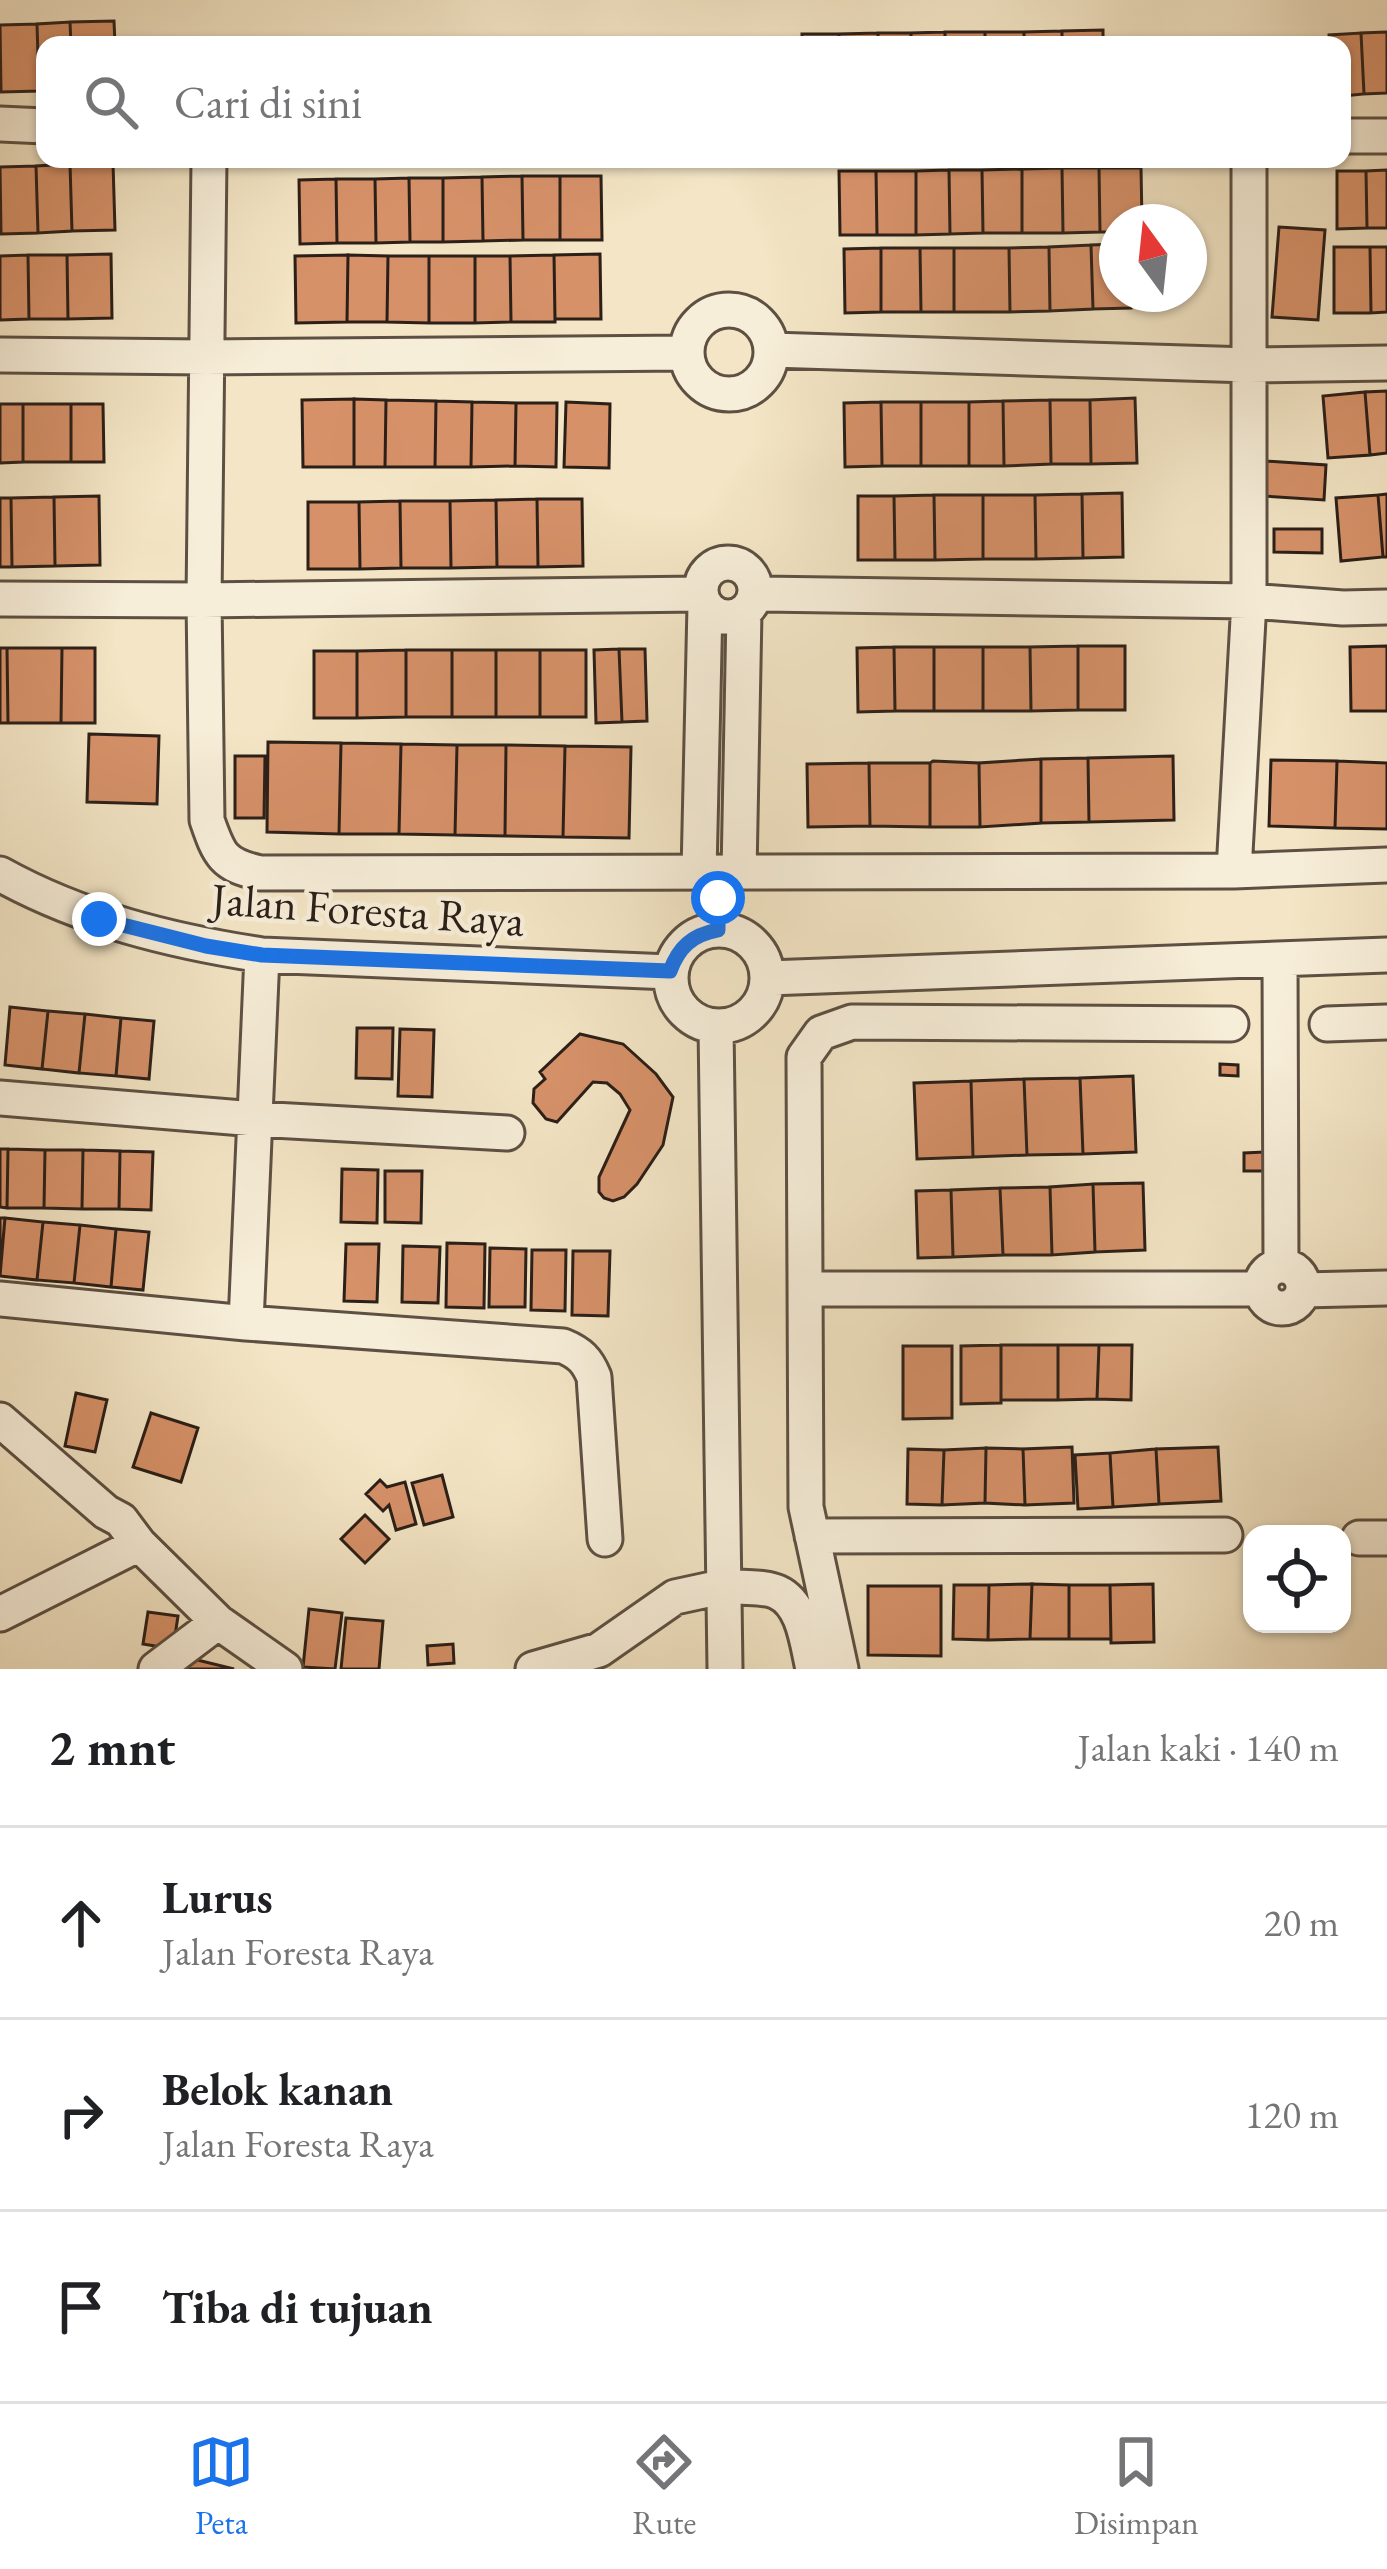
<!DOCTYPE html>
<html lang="id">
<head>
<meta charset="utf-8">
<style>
  body { margin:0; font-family:"EB Garamond",serif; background:#f6f6f6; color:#202124 }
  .controls { position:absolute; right:36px; bottom:36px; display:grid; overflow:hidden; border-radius:24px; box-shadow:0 3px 9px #0004 }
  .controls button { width:108px; height:108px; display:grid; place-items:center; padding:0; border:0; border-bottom:3px solid #e0e0e0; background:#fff; color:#202124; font:60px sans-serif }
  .compass { position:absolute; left:1099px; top:204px; width:108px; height:108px; border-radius:50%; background:#fff; box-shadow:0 3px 9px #0004; rotate:345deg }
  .stop { position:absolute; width:36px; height:36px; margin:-27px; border:9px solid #1a73e8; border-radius:50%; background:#fff }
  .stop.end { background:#1a73e8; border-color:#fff; box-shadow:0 3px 12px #0008 }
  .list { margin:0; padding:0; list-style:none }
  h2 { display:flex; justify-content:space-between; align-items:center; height:156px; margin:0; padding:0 48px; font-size:51px }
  h2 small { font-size:39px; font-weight:400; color:#757577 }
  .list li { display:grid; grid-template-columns:78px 1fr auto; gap:36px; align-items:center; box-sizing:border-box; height:192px; padding:0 48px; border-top:3px solid #e0e0e0 }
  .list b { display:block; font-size:45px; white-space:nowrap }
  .list p { margin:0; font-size:39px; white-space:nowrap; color:#757577 }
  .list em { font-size:39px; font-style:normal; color:#757577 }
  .icon { flex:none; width:66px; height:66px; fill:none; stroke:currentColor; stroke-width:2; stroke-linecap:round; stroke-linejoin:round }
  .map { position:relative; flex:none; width:1387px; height:1669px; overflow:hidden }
  .search { position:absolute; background:#fff; box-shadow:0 3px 9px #0004; left:36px; right:36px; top:36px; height:132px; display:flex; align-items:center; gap:30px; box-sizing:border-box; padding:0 42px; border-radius:24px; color:#757577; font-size:45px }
  .sheet { height:732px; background:#fff }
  nav { display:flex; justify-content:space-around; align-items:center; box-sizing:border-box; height:168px; border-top:3px solid #e0e0e0; background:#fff; font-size:33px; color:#757577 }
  nav a { display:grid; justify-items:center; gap:6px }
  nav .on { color:#1a73e8 }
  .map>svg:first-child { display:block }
  .building { fill:#d69169; stroke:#2b1f18; stroke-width:3 }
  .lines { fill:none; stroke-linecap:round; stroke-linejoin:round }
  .street-casing { stroke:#5d5043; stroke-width:39 }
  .street { stroke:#f7eed9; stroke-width:33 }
  .route { stroke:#1a73e8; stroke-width:15 }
  .labels { text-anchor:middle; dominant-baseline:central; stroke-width:9; stroke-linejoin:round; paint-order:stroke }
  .street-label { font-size:45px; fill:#2b1f18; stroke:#f7eed9 }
</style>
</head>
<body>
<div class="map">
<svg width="1387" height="1669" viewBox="0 0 1387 1669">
  <rect width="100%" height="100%" fill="#f3e5c5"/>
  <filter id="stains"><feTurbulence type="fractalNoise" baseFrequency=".00167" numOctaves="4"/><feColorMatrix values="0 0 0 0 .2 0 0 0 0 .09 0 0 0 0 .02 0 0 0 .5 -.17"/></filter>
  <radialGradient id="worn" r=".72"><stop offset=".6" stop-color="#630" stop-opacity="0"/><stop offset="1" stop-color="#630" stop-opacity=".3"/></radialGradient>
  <path class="building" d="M114,21L115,45H71L70,22Z
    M70,22L71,45H45V91H39L37,24Z
    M37,24L39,91L1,92L0,25Z
    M1103,30V45H1062V31Z
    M1062,31V45H1024V32Z
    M945,32H985V45H945Z
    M945,32V45H911V33Z
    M985,32H1024V45H985Z
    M1387,32V93L1364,94L1361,33Z
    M878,33H911V45H878Z
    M878,33V45H839V34Z
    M1361,33L1364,94L1342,96V45H1329V35Z
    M802,34H839V45H802Z
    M631,38V45H600V39Z
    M558,39L559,45H521V40Z
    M558,39H600V45H559Z
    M1231,39L1232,45H1178V42Z
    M481,40H521V45H481Z
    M481,40V45H441V41Z
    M113,163L115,230L72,231L70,164Z
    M70,164L72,231L38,233L36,166Z
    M36,166L38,233L1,234L0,167Z
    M1062,168H1099L1100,232L1063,233Z
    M1062,168L1063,233H1022V169Z
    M1099,168H1141L1142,222H1117V232H1100Z
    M1022,169V233H983L982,170Z
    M949,170L950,234L916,235V171Z
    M949,170H982L983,233L950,234Z
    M1387,170V228H1367L1366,171Z
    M839,171H876L877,235H840Z
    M876,171H916V235H877Z
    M1337,171H1366L1367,228L1337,229Z
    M522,176H560V240H523Z
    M522,176L523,240L483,241L482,177Z
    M560,176H601L602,240H560Z
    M482,177L483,241L443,242V178Z
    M409,178H443V242H410Z
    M409,178L410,242L376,243L375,179Z
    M336,179H375L376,243H337Z
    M336,179L337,243L300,244L299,180Z
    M1279,227L1325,230L1318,320L1272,317Z
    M1117,244V294H1130L1131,308L1093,309L1091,245Z
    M1091,245L1093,309L1050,311L1049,247Z
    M1049,247L1050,311L1010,312L1009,248Z
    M1334,247H1370L1371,313H1334Z
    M1370,247H1387V312L1371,313Z
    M881,248H920L921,312H881Z
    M881,248V312L845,313L844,249Z
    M920,248H954V312H921Z
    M954,248H1009L1010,312H954Z
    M111,254L112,318L68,319L67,255Z
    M600,254L601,319H555L554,255Z
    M28,255H67L68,319H29Z
    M28,255L29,319L0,320V256Z
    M348,255L388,256L387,322H347Z
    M348,255L347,322L296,323L295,256Z
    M554,255L555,322H511L510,256Z
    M388,256H429V323L387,322Z
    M429,256H475V323H429Z
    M475,256H510L511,322L475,323Z
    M1387,391V453L1370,455L1365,392Z
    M1365,392L1370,455L1328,458L1323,396Z
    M1135,398L1137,463L1091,464L1090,400Z
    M354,399L386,400L385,467H354Z
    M354,399V467H303L302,400Z
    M386,400L436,401L435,467H385Z
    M1050,400H1090L1091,464H1051Z
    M1050,400L1051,464L1004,466L1003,401Z
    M436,401L472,402L471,467H435Z
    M1003,401L1004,466H969V402Z
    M472,402L516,403L515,466L471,467Z
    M566,402L610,404L609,468L564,467Z
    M881,402H921V466H882Z
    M881,402L882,466L845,467L844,403Z
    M921,402H969V466H921Z
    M516,403H557L556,467L515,466Z
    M0,404H23V462L0,463Z
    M23,404H71V462H23Z
    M71,404H103L104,462H71Z
    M1265,461L1326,465L1324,500L1263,496Z
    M1122,493L1123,557L1083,558L1082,494Z
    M1082,494L1083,558L1036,559L1035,495Z
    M1387,494V557H1383L1378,495Z
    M934,495H983V559L935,560Z
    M934,495L935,560H895L894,496Z
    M983,495H1035L1036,559H983Z
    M1378,495L1383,557L1341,561L1336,498Z
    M99,496L100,565L55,566L54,497Z
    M858,496H894L895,560H858Z
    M54,497L55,566L12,567L11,498Z
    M0,498H11L12,567H0Z
    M537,499H582L583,566L538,567Z
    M537,499L538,567H497L496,500Z
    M496,500L497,567L451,568L450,501Z
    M400,501H450L451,568H401Z
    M400,501L401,568L360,569L359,502Z
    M308,502H359L360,569H308Z
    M1274,529H1322V553L1274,552Z
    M1078,646H1125V710H1078Z
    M1078,646V710L1031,711L1030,647Z
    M1387,646V711H1351L1350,647Z
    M894,647H934V711H895Z
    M894,647L895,711L858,712L857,648Z
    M934,647H983V711H934Z
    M983,647H1030L1031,711H983Z
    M0,648H7L8,723H0Z
    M7,648H62L61,723H8Z
    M62,648H95V723H61Z
    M619,649H645L647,721L622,722Z
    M619,649L622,722L596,723L594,650Z
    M406,650H452V717H406Z
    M406,650V717L357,718V651Z
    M452,650H496V717H452Z
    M496,650H540V717H496Z
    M540,650H586V717H540Z
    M314,651H357V718H314Z
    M89,734L159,736L157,804L87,802Z
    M268,742L341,743L339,834L267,832Z
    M341,743L401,744L399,834H339Z
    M401,744L457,745L455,835L399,834Z
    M457,745H506L505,836L455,835Z
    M506,745L565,746L563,837L505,836Z
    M565,746L631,747L629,838L563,837Z
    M235,756H265L264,818H235Z
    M1173,756L1174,820L1089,822L1088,758Z
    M1088,758L1089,822L1041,823V759Z
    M1041,759V823L980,827L979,763Z
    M1271,760L1337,761L1335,828L1269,826Z
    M933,761L979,763L980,827H930V763Z
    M1337,761L1387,763V829L1335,828Z
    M869,763H930V827L870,826Z
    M869,763L870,826L808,827L807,764Z
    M10,1007L48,1011L42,1069L5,1065Z
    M48,1011L85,1014L79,1073L42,1069Z
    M85,1014L121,1018L116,1076L79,1073Z
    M121,1018L154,1021L149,1079L116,1076Z
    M357,1028H393L392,1079L356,1078Z
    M400,1029L434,1030L432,1097L398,1096Z
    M580,1034L623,1044L656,1074L673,1097L663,1145L637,1184L624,1197L613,1201L604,1198L599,1192V1177L630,1110L620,1094L607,1083L593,1082L557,1122L546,1119L533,1103L534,1089L545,1079L540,1072Z
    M1220,1064L1238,1065V1076L1220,1075Z
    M1133,1076L1136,1152L1083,1154L1080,1078Z
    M1080,1078L1083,1154L1027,1155L1024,1079Z
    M1024,1079L1027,1155L973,1157L971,1081Z
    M971,1081L973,1157L917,1159L914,1083Z
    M0,1149H8L7,1208L0,1207Z
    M8,1149L45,1150L44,1208H7Z
    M45,1150H83L82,1209L44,1208Z
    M83,1150L120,1151L119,1209H82Z
    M120,1151L153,1152L151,1210L119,1209Z
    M1264,1152V1171H1244V1153Z
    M342,1169L378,1170L377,1223L341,1222Z
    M385,1171H422L421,1223L385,1222Z
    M1143,1183L1145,1250L1095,1252L1093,1184Z
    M1093,1184L1095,1252L1052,1255L1050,1187Z
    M1050,1187L1052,1255H1003L1000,1188Z
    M1000,1188L1003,1255L953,1257L951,1190Z
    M951,1190L953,1257L918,1258L916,1191Z
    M0,1218H5L0,1273Z
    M5,1218L43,1222L37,1280L0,1276Z
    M43,1222L80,1225L74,1283L37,1280Z
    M80,1225L116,1229L111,1287L74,1283Z
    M116,1229L149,1232L143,1290L111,1287Z
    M447,1243L485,1244L484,1308L446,1307Z
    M346,1244H379L377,1302L344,1301Z
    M403,1246L440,1247L438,1303L402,1302Z
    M490,1248L526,1249L525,1307H489Z
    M532,1250H566L565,1311L531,1310Z
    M573,1251H610L608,1316L572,1315Z
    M1001,1345V1403L961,1404V1346Z
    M1001,1345H1058V1400H1001Z
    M1058,1345H1099L1097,1399L1058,1400Z
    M1099,1345H1132L1131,1400L1097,1399Z
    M903,1346H952V1418L903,1419Z
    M76,1393L107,1400L95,1452L65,1446Z
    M151,1413L198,1428L181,1482L133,1467Z
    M1072,1447L1074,1503L1025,1505L1023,1449Z
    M1218,1447L1221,1501L1159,1504L1156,1449Z
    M986,1448L1023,1449L1025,1505L985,1503Z
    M986,1448L985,1503L942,1505L944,1450Z
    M908,1449L944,1450L942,1505L907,1504Z
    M1156,1449L1159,1504L1113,1507L1110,1453Z
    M1110,1453L1113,1507L1078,1509L1075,1455Z
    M442,1475L453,1517L424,1525L412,1483Z
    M380,1480L387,1487L405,1482L416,1524L396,1530L389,1505L383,1511L366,1494Z
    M365,1515L389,1539L365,1563L341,1539Z
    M1032,1584L1069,1585V1639H1030Z
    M1032,1584L1030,1639L988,1640L989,1585Z
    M1153,1584L1154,1642L1111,1643L1110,1585Z
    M954,1585H989L988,1640L953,1639Z
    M1069,1585H1110L1111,1639H1069Z
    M868,1586H941V1656L868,1655Z
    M309,1609L342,1613L335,1669L303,1667Z
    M148,1612L178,1616L173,1649L143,1644Z
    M346,1618L383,1621L379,1669H341Z
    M453,1644L454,1663L428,1665L427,1646Z
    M177,1655L234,1669H174Z"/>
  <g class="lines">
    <g class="street-casing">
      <path id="street" d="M0,124L45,126
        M1342,136H1387
        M209,159L204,600L207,820C219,855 223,865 260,873L1234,871L1387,865
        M687 352a42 42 0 1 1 84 0a42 42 0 1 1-84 0Z
        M771,350L1249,365L1387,363
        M0,355L206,357L686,353
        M701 590a27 27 0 1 1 54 0a27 27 0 1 1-54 0Z
        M755,594L1249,601L1343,608L1387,607
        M0,599L204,600L701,594
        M1234,871L1249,601V159
        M699,873L705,605
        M739,873L744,612
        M0,874C81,919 171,941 262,955L670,972
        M671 978a48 48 0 1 1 96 0a48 48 0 1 1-96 0Z
        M1280,960L1281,1266
        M768,978L1387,955
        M1327,1024L1387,1022
        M716,1027L725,1669
        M0,1098L255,1119L507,1133
        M1261 1287a21 21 0 1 1 42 0a21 21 0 1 1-42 0Z
        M805,1289H1261
        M1303,1290L1387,1288
        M0,1299L246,1323L563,1346C580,1353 587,1360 594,1377L605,1539
        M246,1323L262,955
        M0,1420L106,1512L121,1520L139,1544L218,1622L285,1669
        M812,1536L1225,1535
        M1359,1538H1387
        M738,1587C750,1588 766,1587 777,1592C804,1604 807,1644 813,1669
        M0,1614L139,1544
        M156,1669L218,1622
        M533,1669L599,1650L675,1597L712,1589
        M841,1669L806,1507L804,1057L821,1033L852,1022L1231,1024"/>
    </g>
    <use href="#street" class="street"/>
  </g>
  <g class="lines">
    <path class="route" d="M99,919L206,946L262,955L670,971C679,947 692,935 718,930V898"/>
  </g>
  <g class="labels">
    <g class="street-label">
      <text transform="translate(368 909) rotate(4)">Jalan Foresta Raya</text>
    </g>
  </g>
  <rect width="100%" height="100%" filter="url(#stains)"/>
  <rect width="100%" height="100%" fill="url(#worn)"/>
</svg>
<div class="controls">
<button><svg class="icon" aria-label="locate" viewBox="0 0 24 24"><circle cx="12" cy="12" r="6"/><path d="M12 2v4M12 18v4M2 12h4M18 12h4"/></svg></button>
</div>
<svg class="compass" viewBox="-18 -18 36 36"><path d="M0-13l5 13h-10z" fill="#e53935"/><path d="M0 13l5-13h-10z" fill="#757577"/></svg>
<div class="stop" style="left:718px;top:898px"></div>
<div class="stop end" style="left:99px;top:919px"></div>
<div class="search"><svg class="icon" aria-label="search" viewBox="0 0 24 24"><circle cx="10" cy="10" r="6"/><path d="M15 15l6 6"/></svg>Cari di sini</div>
</div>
<section class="sheet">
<h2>2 mnt<small>Jalan kaki · 140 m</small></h2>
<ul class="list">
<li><svg class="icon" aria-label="ahead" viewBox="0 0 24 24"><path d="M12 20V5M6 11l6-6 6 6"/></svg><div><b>Lurus</b><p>Jalan Foresta Raya</p></div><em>20 m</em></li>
<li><svg class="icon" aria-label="right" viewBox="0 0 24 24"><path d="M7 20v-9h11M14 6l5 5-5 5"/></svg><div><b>Belok kanan</b><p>Jalan Foresta Raya</p></div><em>120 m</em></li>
<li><svg class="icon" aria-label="arrive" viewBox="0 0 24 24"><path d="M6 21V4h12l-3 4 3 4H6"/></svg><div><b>Tiba di tujuan</b></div></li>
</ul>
</section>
<nav>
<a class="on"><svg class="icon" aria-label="map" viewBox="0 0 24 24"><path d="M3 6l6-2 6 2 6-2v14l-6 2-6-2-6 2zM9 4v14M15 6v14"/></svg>Peta</a>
<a><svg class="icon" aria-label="directions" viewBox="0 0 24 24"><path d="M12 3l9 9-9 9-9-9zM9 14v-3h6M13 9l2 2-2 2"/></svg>Rute</a>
<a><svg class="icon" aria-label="saved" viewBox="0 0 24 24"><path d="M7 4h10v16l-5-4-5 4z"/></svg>Disimpan</a>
</nav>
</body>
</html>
